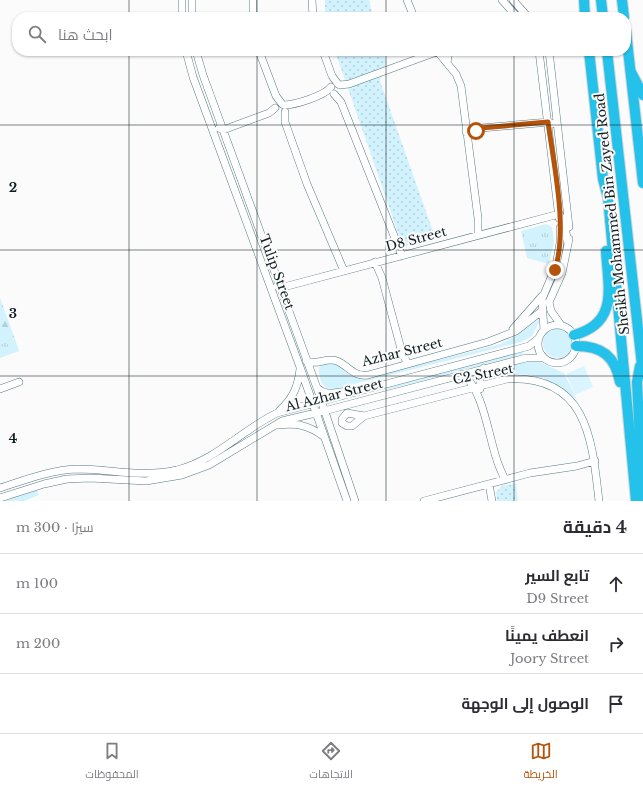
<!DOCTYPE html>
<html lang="ar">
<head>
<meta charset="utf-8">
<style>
  body { margin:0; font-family:"Libre Baskerville",Cairo,serif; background:#f7f7f7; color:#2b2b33; direction:rtl }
  .stop { position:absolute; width:12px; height:12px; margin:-9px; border:3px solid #b45309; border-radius:50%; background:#fff }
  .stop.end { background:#b45309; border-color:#fff; box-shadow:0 1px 4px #0008 }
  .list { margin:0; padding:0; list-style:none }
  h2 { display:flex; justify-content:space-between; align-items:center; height:52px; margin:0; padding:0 16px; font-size:17px }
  h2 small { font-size:13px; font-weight:400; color:#7c7c81 }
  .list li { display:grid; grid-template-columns:26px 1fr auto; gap:12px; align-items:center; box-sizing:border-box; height:60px; padding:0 16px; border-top:1px solid #e1e1e2 }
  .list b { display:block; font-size:15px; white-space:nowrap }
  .list p { margin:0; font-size:13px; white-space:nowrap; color:#7c7c81 }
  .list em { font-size:13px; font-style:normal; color:#7c7c81 }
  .icon { flex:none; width:22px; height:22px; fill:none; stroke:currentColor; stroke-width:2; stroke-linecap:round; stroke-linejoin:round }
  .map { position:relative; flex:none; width:643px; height:501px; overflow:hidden; direction:ltr }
  .search { position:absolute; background:#fff; box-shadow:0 1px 3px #0004; left:12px; right:12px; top:12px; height:44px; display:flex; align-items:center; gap:10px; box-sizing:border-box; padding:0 14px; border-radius:16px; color:#7c7c81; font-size:15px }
  .sheet { height:232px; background:#fff }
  nav { display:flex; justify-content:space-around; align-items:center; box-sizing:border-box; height:56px; border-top:1px solid #e1e1e2; background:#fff; font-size:11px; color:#7c7c81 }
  nav a { display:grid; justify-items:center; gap:2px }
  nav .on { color:#b45309 }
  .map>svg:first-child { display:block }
  .built { fill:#daf5ff }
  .grass { fill:url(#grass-tufts) }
  .forest { fill:url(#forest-firs) }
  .park { fill:url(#park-dots) }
  .garden { fill:#d2f2fd }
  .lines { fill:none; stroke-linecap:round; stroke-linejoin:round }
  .minor-casing { stroke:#587a85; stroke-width:8 }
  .highway-casing { stroke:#d4d6d7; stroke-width:12 }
  .minor { stroke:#fff; stroke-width:7 }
  .highway { stroke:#24c2eb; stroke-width:10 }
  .route { stroke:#b45309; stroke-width:5 }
  .grid { fill:none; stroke:#0f1d21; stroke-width:1; stroke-opacity:0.55 }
  .labels { text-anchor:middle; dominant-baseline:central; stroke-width:4; stroke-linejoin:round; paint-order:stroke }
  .street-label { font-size:13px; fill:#0f1d21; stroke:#fbfbfb }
  .grid-label { font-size:13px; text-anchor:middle; font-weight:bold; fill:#0f1d21; stroke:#fbfbfb; stroke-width:4; stroke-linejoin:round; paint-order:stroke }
</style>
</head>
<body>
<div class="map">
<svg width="643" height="501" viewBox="0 0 643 501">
  <defs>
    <pattern id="grass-tufts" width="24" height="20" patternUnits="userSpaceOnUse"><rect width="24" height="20" fill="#d2f2fd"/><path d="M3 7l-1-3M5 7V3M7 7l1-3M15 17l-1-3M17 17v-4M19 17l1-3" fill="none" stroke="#b3cfd9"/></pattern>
    <pattern id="forest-firs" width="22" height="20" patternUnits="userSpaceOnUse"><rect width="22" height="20" fill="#d2f2fd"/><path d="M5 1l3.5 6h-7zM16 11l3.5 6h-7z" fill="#b3cfd9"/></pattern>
    <pattern id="park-dots" width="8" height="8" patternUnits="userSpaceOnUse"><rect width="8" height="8" fill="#d2f2fd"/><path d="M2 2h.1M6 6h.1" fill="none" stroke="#b3cfd9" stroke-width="1.8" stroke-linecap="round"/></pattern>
  </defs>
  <rect width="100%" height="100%" fill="#fbfbfb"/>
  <path class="built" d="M584,366L593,387L575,395L566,374Z"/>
  <path class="grass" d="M546,224L552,227L554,242L549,264L527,258L521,231Z
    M0,299L19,351L0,358Z"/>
  <path class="forest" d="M0,298L18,348L10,351L0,321Z"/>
  <path class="park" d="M325,0H369L373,17H325Z
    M335,51H383L386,62L380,81L435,237L403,247Z
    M516,483L518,501H497L496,492L502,486Z"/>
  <path class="garden" d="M539,320H540L532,336L521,342L334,389C321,390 319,377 319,367C336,357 339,369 352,376C358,378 365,378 371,377L501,344L519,334Z
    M543 343a15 15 0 1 1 30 0a15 15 0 1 1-30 0Z
    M522,351L524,354L382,391L395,384Z
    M527,361H537L564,373L577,400C549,375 527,370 490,378L489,372L503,366Z
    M37,489L39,495L24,501H0Z"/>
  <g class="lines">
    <g class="minor-casing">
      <path id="minor" d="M182,0V17
        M192,0V17
        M253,0V17
        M312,0L313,17
        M407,0L414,17
        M502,0L517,17
        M513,0L528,17
        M186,51L193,77L300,367L347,501
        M196,51L203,75L317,388L355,501
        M259,51L276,96L282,104
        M323,51L332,76L338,84
        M437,51L456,74L461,86L478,218V235
        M539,51L559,218
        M549,51L569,227
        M447,63L449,51
        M340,85L349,84L439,51
        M334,94L341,102L402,256
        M284,105C295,105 324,96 331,87
        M285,112V122L307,184L344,271
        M219,128L223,130L269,113L275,108
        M466,132L481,128L549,122L552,124
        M375,262L382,278L401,349L407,363
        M277,286L280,288L559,214L564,221L568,244
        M538 344a19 19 0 1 1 38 0a19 19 0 1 1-38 0Z
        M561,325L551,311L549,302L562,273L569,239
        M513,329L542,296
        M544,330L542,299L556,266L560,243V228
        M306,361C317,366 326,357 337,361C349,366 353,377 368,375L488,342L516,331L543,310
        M462,374C484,388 489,442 499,466C501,471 503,475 505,480
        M317,388C329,399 341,388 356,392
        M0,389L19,382
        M480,389V377L484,368
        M280,410C293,398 298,387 300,369
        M347,413L364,416L352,426H347L342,423V419Z
        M364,416L507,379C588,375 592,440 599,501
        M279,425C297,423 308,425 323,436
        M489,484L492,501
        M0,488C25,480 50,470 77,469C112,469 141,478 177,470C216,460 242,430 277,413L518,349L529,346L539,338
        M0,498L44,484L67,479L90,478L146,481L182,475L209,465L282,421L324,411L526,358H543
        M424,501L530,473L577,466L595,461"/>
    </g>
    <g class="highway-casing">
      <path id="highway" d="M584,0L585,17
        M601,0L603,17
        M622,0L624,17
        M626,32L643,183
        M589,51L603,179L608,198L636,501
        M607,51L643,374
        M631,72L643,95
        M574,335C619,323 608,287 606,251
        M576,346C602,346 615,356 620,382
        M640,366L637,382L643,501"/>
    </g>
    <use href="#minor" class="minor"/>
    <use href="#highway" class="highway"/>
  </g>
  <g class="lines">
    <path class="route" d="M476,131L481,128L548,122C554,166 568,228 555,270"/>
  </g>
  <path class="grid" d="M129,0V17M257,0V17M386,0V17M514,0V17M129,51V501M257,51V501M386,51V501M514,51V501M0,125H643M0,250H643M0,376H643"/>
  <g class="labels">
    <g class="street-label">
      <text transform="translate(612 214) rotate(-96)">Sheikh Mohammed Bin Zayed Road</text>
      <text transform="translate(416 239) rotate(-15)">D8 Street</text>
      <text transform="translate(277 272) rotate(70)">Tulip Street</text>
      <text transform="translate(402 352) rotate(-14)">Azhar Street</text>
      <text transform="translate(483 374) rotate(-11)">C2 Street</text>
      <text transform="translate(334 395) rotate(-14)">Al Azhar Street</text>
    </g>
  </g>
  <g class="grid-label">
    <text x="13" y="192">2</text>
    <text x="13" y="318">3</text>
    <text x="13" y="443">4</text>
  </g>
</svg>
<div class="stop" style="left:476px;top:131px"></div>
<div class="stop end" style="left:555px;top:270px"></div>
<div class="search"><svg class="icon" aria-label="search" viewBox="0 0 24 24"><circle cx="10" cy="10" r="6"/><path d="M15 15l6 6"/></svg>ابحث هنا</div>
</div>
<section class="sheet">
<h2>4 دقيقة<small>سيرًا · 300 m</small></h2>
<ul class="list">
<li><svg class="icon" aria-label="ahead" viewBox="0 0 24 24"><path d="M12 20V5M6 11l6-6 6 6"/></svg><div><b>تابع السير</b><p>D9 Street</p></div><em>100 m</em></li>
<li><svg class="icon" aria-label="right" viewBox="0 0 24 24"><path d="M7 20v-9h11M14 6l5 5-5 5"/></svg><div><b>انعطف يمينًا</b><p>Joory Street</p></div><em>200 m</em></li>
<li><svg class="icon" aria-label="arrive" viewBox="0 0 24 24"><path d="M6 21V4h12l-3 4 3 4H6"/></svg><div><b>الوصول إلى الوجهة</b></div></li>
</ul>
</section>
<nav>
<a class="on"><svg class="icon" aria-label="map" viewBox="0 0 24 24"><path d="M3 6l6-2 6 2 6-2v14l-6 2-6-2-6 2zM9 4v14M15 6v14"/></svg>الخريطة</a>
<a><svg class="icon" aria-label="directions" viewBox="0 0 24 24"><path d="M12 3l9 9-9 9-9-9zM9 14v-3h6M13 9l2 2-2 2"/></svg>الاتجاهات</a>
<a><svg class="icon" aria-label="saved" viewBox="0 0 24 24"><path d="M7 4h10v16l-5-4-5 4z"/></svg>المحفوظات</a>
</nav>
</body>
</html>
